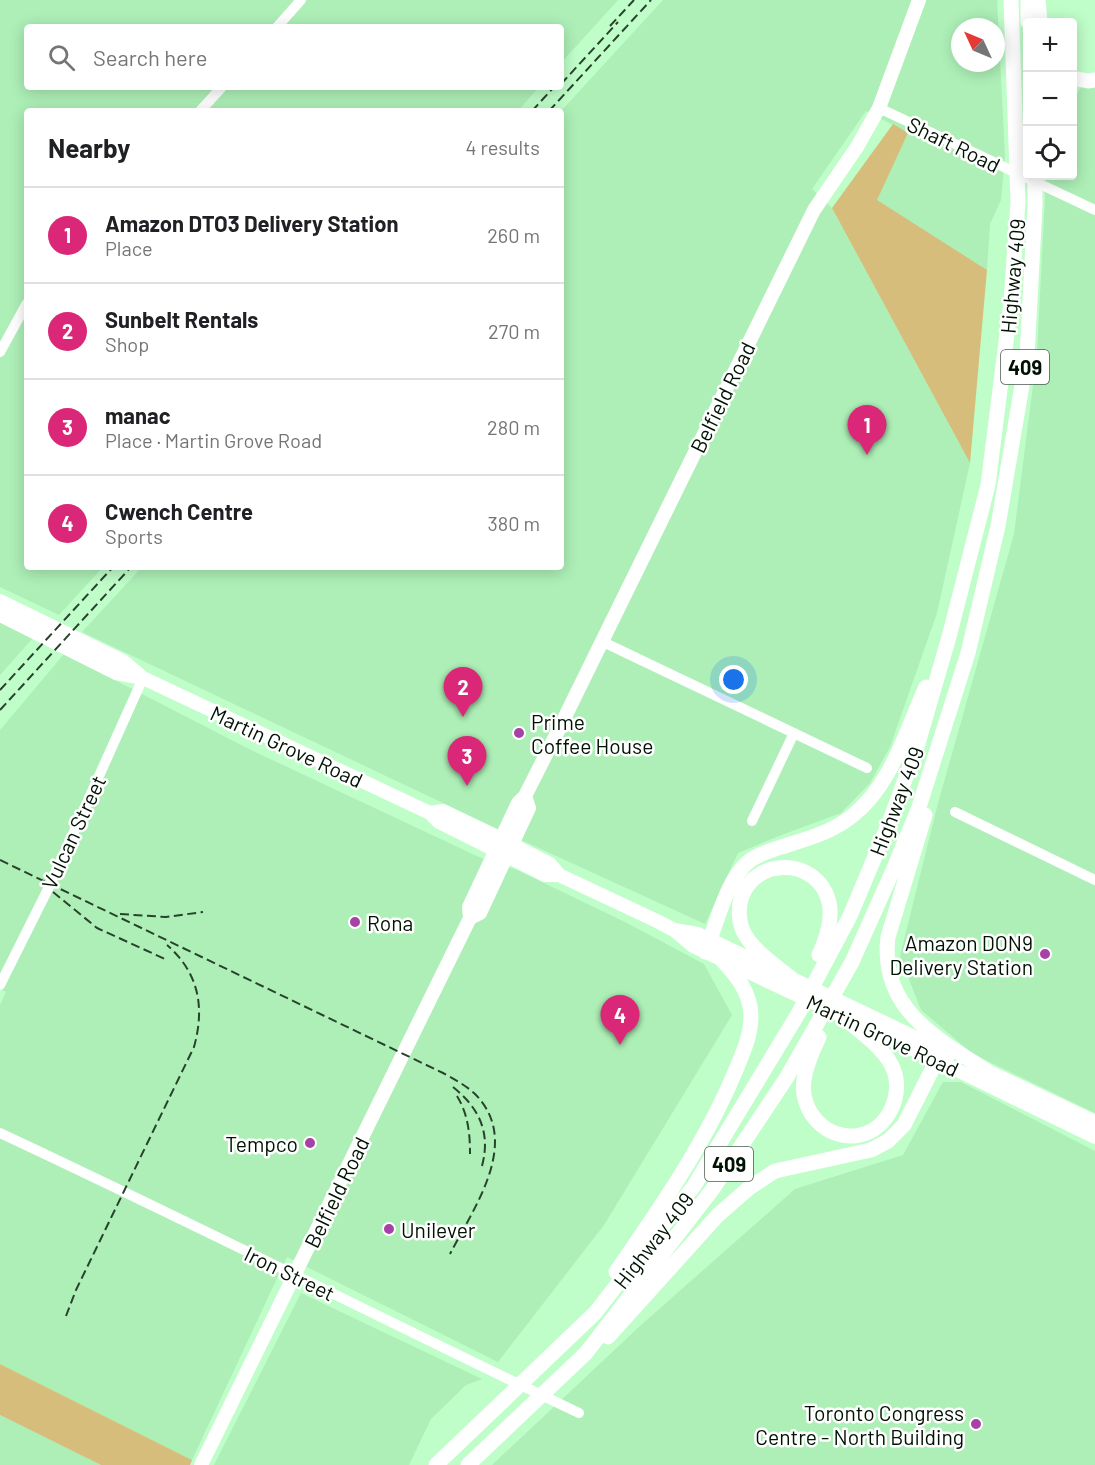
<!DOCTYPE html>
<html lang="en">
<head>
<meta charset="utf-8">
<style>
  body { margin:0; font-family:Barlow,sans-serif; background:#f6f6f6; color:#202124 }
  .controls { position:absolute; right:18px; top:18px; display:grid; overflow:hidden; border-radius:6px; box-shadow:0 3px 15px #0003 }
  .controls button { width:54px; height:54px; display:grid; place-items:center; padding:0; border:0; border-bottom:2px solid #e0e0e0; background:#fff; color:#202124; font:30px sans-serif }
  .compass { position:absolute; left:951px; top:18px; width:54px; height:54px; border-radius:50%; background:#fff; box-shadow:0 3px 15px #0003; rotate:314deg }
  .you { position:absolute; left:734px; top:680px; width:21px; height:21px; margin:-15px; border:4px solid #fff; border-radius:50%; background:#1a73e8; box-shadow:0 0 0 9px #1a73e833 }
  .badge { display:grid; place-items:center; width:39px; height:39px; border-radius:50%; background:#db2777; color:#fff; font-size:20px; font-weight:700 }
  .pin { position:absolute; translate:-50% -50px; filter:drop-shadow(0 2px 3px #0008) }
  .pin::after { content:''; position:absolute; top:32px; width:21px; height:18px; background:inherit; clip-path:polygon(0 0,100% 0,50% 100%) }
  .list { margin:0; padding:0; list-style:none }
  h2 { display:flex; justify-content:space-between; align-items:center; height:78px; margin:0; padding:0 24px; font-size:26px }
  h2 small { font-size:20px; font-weight:400; color:#757577 }
  .list li { display:grid; grid-template-columns:39px 1fr auto; gap:18px; align-items:center; box-sizing:border-box; height:96px; padding:0 24px; border-top:2px solid #e0e0e0 }
  .list b { display:block; font-size:22px; white-space:nowrap }
  .list p { margin:0; font-size:20px; white-space:nowrap; color:#757577 }
  .list em { font-size:20px; font-style:normal; color:#757577 }
  .icon { flex:none; width:33px; height:33px; fill:none; stroke:currentColor; stroke-width:2; stroke-linecap:round; stroke-linejoin:round }
  .map { position:relative; flex:none; width:1095px; height:1465px; overflow:hidden }
  .search { position:absolute; background:#fff; box-shadow:0 3px 15px #0003; left:24px; top:24px; width:540px; height:66px; display:flex; align-items:center; gap:15px; box-sizing:border-box; padding:0 21px; border-radius:6px; color:#757577; font-size:22px }
  .panel { position:absolute; background:#fff; box-shadow:0 3px 15px #0003; left:24px; top:108px; width:540px; height:462px; border-radius:6px }
  .map>svg:first-child { display:block }
  .built { fill:#adefb7; fill-rule:evenodd }
  .green { fill:#d7bd7c }
  .lines { fill:none; stroke-linecap:round; stroke-linejoin:round }
  .minor { stroke:#fff; stroke-width:10 }
  .major { stroke:#fff; stroke-width:14 }
  .highway { stroke:#fff; stroke-width:15 }
  .rail { stroke:#28432c; stroke-width:2; stroke-dasharray:9 4.5; stroke-linecap:butt }
  .poi-dot { fill:#a841a5; stroke:#fff; stroke-width:2 }
  .labels { text-anchor:middle; dominant-baseline:central; stroke-width:5; stroke-linejoin:round; paint-order:stroke }
  .shield { fill:#fff; stroke:#4c5a4f; stroke-width:1.5 }
  .shield-label { font-size:20px; font-weight:bold; fill:#001303 }
  .street-label { font-size:21px; fill:#001303; stroke:#fff }
  .poi-label { font-size:21px; fill:#001303; stroke:#fff; text-anchor:start }
</style>
</head>
<body>
<div class="map">
<svg width="1095" height="1465" viewBox="0 0 1095 1465">
  <rect width="100%" height="100%" fill="#bffdc9"/>
  <path class="built" d="M0,0H618L561,63V27H27V87H539L518,111H27V567H103L59,615L0,587Z
    M663,0H997L1005,156L1001,200L990,224L987,270L876,200L908,133L866,111L812,189L832,208L970,463L937,613L890,747L870,783L841,813L784,834L738,853L705,924L519,839L82,632L142,567H561V111ZM960,27H996V63H960Z
    M1081,87H1095V1113L973,1054L921,1010L900,956L937,807L1014,534L1037,354L1046,176H1072L1073,101Z
    M0,622L33,638L0,675Z
    M64,654L251,750L479,857L517,870L627,923L704,964L732,1015L604,1225L498,1362L287,1257L192,1460L0,1364V1005L6,992L0,989V730Z
    M943,1082H961L1095,1151V1465H492L640,1326L795,1189L903,1155Z
    M301,1293L482,1379L466,1385L431,1419L409,1465H214Z
    M0,1415L101,1465H0Z"/>
  <path class="green" d="M893,124L908,133L877,200L987,270L970,463L832,208Z
    M0,1364L192,1460L190,1465H101L0,1415Z"/>
  <g class="lines">
    <path class="minor" d="M277,27L301,0
      M879,108L1095,210
      M200,111L222,87
      M0,352L27,303
      M601,641L867,768
      M955,812L1095,880
      M752,821L794,733
      M0,985L50,885L143,678
      M0,1133C195,1224 386,1321 579,1413"/>
    <path class="major" d="M0,601L123,661L142,677
      M0,615L116,673L143,678L430,813L439,822L545,875H559L659,922L674,930L693,946L955,1069L1095,1137
      M430,813L443,811L491,834L550,864L559,875
      M470,918L480,913L529,808L525,796
      M674,930L698,934L950,1054
      M981,1068L1095,1122
      M201,1465L470,918L469,907L518,803L525,796L558,731L814,210L857,147L879,108L919,0"/>
    <path class="highway" d="M1028,0V22
      M1038,0L1040,22
      M1072,78L1088,81L1095,80
      M925,815L888,937C879,1008 937,1039 989,1072
      M705,952C717,925 725,882 748,862C757,854 770,851 781,847C806,839 831,833 852,816C892,785 906,730 926,687
      M792,979C775,965 753,951 743,931C739,922 738,909 741,899C754,856 818,857 829,902C833,920 826,939 819,955
      M819,1037C813,1050 806,1064 804,1080C799,1111 827,1142 860,1135C889,1129 905,1092 892,1066C882,1046 859,1031 843,1017
      M616,1272C660,1208 705,1144 735,1072C743,1053 751,1036 751,1015C750,992 737,976 722,960
      M608,1337L718,1215L749,1188L775,1171L871,1150L888,1141L904,1125L942,1050
      M436,1465L595,1313L694,1186L798,1014L850,916L889,823L917,747L949,637L988,485L1011,302L1018,202L1011,0
      M468,1465L586,1353L712,1190L787,1077L852,962L894,868L919,807L968,653L998,526L1027,356L1035,206V176"/>
    <path class="rail" d="M610,26L634,0
      M561,84L618,22
      M532,111L554,87
      M549,111L651,0
      M0,690L113,567
      M0,710L131,567
      M0,860L443,1073C454,1079 465,1085 474,1093C523,1141 474,1207 450,1254
      M53,892L97,928L165,959
      M120,914L166,917L203,912
      M453,1087C479,1108 491,1132 482,1166
      M457,1096C468,1114 470,1133 470,1154
      M66,1316L76,1290L194,1047C205,1007 199,973 167,945"/>
  </g>
  <g class="poi-dot">
    <circle cx="519" cy="733" r="6"/>
    <circle cx="355" cy="922" r="6"/>
    <circle cx="1045" cy="954" r="6"/>
    <circle cx="310" cy="1143" r="6"/>
    <circle cx="389" cy="1229" r="6"/>
    <circle cx="976" cy="1424" r="6"/>
  </g>
  <g class="labels">
    <g class="shield">
      <rect x="1001" y="350" width="48" height="34" rx="4.5"/>
      <rect x="705" y="1147" width="48" height="34" rx="4.5"/>
    </g>
    <g class="shield-label">
      <text x="1025" y="367">409</text>
      <text x="729" y="1164">409</text>
    </g>
    <g class="street-label">
      <text transform="translate(954 144) rotate(26)">Shaft Road</text>
      <text transform="translate(1012 276) rotate(-85)">Highway 409</text>
      <text transform="translate(722 397) rotate(-64)">Belfield Road</text>
      <text transform="translate(287 746) rotate(25)">Martin Grove Road</text>
      <text transform="translate(896 801) rotate(-69)">Highway 409</text>
      <text transform="translate(73 832) rotate(-65)">Vulcan Street</text>
      <text transform="translate(883 1035) rotate(25)">Martin Grove Road</text>
      <text transform="translate(336 1192) rotate(-64)">Belfield Road</text>
      <text transform="translate(653 1240) rotate(-52)">Highway 409</text>
      <text transform="translate(290 1273) rotate(26)">Iron Street</text>
    </g>
    <g class="poi-label">
      <text x="531" y="721">Prime<tspan x="531" dy="24">Coffee House</tspan></text>
      <text x="367" y="922">Rona</text>
      <text x="1033" y="942" text-anchor="end">Amazon DON9<tspan x="1033" dy="24">Delivery Station</tspan></text>
      <text x="298" y="1143" text-anchor="end">Tempco</text>
      <text x="401" y="1229">Unilever</text>
      <text x="964" y="1412" text-anchor="end">Toronto Congress<tspan x="964" dy="24">Centre - North Building</tspan></text>
    </g>
  </g>
</svg>
<div class="controls">
<button>+</button>
<button>−</button>
<button><svg class="icon" aria-label="locate" viewBox="0 0 24 24"><circle cx="12" cy="12" r="6"/><path d="M12 2v4M12 18v4M2 12h4M18 12h4"/></svg></button>
</div>
<svg class="compass" viewBox="-18 -18 36 36"><path d="M0-13l5 13h-10z" fill="#e53935"/><path d="M0 13l5-13h-10z" fill="#757577"/></svg>
<div class="you"></div>
<div class="pin badge" style="left:867px;top:455px">1</div>
<div class="pin badge" style="left:463px;top:717px">2</div>
<div class="pin badge" style="left:467px;top:786px">3</div>
<div class="pin badge" style="left:620px;top:1045px">4</div>
<div class="search"><svg class="icon" aria-label="search" viewBox="0 0 24 24"><circle cx="10" cy="10" r="6"/><path d="M15 15l6 6"/></svg>Search here</div>
<section class="panel">
<h2>Nearby<small>4 results</small></h2>
<ul class="list">
<li><span class="badge">1</span><div><b>Amazon DTO3 Delivery Station</b><p>Place</p></div><em>260 m</em></li>
<li><span class="badge">2</span><div><b>Sunbelt Rentals</b><p>Shop</p></div><em>270 m</em></li>
<li><span class="badge">3</span><div><b>manac</b><p>Place · Martin Grove Road</p></div><em>280 m</em></li>
<li><span class="badge">4</span><div><b>Cwench Centre</b><p>Sports</p></div><em>380 m</em></li>
</ul>
</section>
</div>
</body>
</html>
